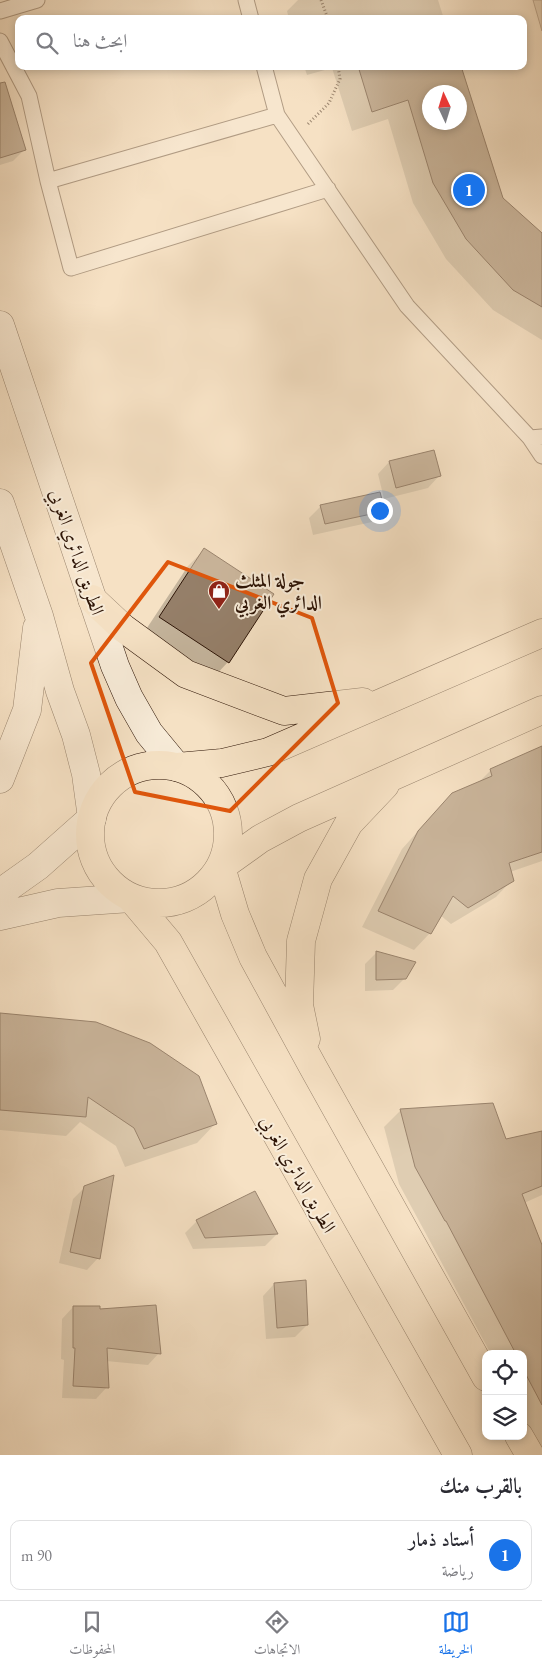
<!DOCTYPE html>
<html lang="ar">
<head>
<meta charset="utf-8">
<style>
  body { margin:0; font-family:"EB Garamond",Amiri,serif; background:#f2f2f3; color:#2b2b33; direction:rtl }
  .controls { position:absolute; right:15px; bottom:15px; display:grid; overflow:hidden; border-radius:10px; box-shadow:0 2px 8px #0003 }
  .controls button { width:45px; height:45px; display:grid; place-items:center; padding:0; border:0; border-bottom:1px solid #e1e1e2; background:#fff; color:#2b2b33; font:25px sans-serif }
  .compass { position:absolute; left:422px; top:85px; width:45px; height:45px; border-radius:50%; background:#fff; box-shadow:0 2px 8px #0003; rotate:356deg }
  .you { position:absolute; left:379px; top:510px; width:18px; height:18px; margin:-12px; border:4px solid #fff; border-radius:50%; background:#1a73e8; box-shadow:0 0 0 8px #1a73e833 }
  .badge { display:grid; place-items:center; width:32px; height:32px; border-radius:50%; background:#1a73e8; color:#fff; font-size:16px; font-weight:700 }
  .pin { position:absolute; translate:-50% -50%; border:2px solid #fff; box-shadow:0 1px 5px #0006 }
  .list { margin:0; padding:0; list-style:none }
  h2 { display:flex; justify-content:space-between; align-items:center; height:65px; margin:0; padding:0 20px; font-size:21px }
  h2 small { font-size:16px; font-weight:400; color:#7c7c81 }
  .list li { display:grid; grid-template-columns:32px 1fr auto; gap:15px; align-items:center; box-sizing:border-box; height:70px; margin:0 10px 10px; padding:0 10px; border:1px solid #e1e1e2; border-radius:10px }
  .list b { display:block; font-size:19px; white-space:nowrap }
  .list p { margin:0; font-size:16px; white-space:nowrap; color:#7c7c81 }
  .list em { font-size:16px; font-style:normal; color:#7c7c81 }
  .icon { flex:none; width:28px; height:28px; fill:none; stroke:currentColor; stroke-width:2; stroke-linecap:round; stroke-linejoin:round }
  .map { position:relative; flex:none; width:542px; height:1455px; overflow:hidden; direction:ltr }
  .search { position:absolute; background:#fff; box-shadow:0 2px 8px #0003; left:15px; right:15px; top:15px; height:55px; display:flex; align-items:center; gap:12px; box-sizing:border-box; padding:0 18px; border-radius:10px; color:#7c7c81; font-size:19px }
  .sheet { height:145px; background:#fff }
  nav { display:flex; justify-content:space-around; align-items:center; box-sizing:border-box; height:70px; border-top:1px solid #e1e1e2; background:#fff; font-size:14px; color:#7c7c81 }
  nav a { display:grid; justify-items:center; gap:2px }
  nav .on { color:#1a73e8 }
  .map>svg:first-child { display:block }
  .green { fill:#d3bea4; stroke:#806955 }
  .shadow { fill:#0003; fill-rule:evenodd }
  .building { fill:#957f69; stroke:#2d1406; fill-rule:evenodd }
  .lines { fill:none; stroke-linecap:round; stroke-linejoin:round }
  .lane-casing { stroke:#5f4736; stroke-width:17 }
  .secondary-casing { stroke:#2d1406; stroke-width:29 }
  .primary-casing { stroke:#2d1406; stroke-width:29 }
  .path { stroke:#2d1406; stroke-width:3; stroke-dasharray:1 2.5; stroke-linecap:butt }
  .lane { stroke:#f8ecd9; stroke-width:15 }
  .secondary { stroke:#f8ecd9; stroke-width:28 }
  .primary { stroke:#f5e1c4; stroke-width:28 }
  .marked { fill:none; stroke:#df560c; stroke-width:4; stroke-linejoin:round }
  .labels { text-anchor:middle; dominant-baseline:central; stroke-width:4; stroke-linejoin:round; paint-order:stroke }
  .street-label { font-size:19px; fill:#2d1406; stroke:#f8ecd9 }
  .poi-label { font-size:19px; font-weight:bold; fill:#2d1406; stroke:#f8ecd9; text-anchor:start }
</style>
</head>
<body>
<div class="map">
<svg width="542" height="1455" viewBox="0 0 542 1455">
  <rect width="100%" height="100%" fill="#f5e1c4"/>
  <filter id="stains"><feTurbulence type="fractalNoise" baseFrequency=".004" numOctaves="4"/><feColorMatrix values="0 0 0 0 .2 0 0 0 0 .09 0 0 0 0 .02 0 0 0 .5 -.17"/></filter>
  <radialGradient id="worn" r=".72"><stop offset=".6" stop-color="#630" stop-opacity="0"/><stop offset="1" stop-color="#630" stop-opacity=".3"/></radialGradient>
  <path class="green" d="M533,0H542V31Z"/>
  <path class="shadow" d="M298,0H438L444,19H289L287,11Z
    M304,66H459L502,198L542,235V340L493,310L446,259L413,203L388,119L352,131L332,68L307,75ZM430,92H460V122H430Z
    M0,105L24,150L13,161L0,165Z
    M433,451L439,476L428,488L384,499L378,474L389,462Z
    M321,506L383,511L372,522L313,535L309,518Z
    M204,550L228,662L212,679L143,634L188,566Z
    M542,747V861L510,872L512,880L496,897L451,924L440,915L430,933L414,950L362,927L402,849L436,811L477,784L491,770Z
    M376,953L405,978L393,990L365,991V964Z
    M0,1014L215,1124L197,1143L125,1167L116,1146L80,1122L66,1136L0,1130Z
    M401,1110L505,1140H542V1195L524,1203L542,1248V1453L523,1416V1354H491L399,1184L384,1127Z
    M85,1187L98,1258L87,1270L59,1263L73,1199Z
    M254,1193L277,1234L265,1246L193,1249L185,1233L197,1221Z
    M274,1284L307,1325L295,1337L266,1339L263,1296Z
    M73,1307L99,1310L159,1353L148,1365L106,1361L107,1387L96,1399L62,1398L64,1360L61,1359L62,1319Z"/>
  <path class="building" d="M358,66H461L503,198L542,233V307L513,290L466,239L433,183L408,100L372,112ZM430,92H460V122H430Z
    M5,82L26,150L0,158V83Z
    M434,450L441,476L396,488L389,461Z
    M380,492L385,511L325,524L320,505Z
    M204,548L274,594L229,663L159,617Z
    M542,746V852L509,863L514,881L468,908L453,896L431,934L378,911L418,831L452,793L492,776L490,769Z
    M376,951L416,962L406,979L376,980Z
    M0,1013L96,1022L150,1043L199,1076L217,1124L144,1149L134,1128L88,1097L86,1117L0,1110Z
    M493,1103L506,1139L542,1131V1186L522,1194L542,1245V1405L523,1369V1354H516L446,1221H445L415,1167L400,1109Z
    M114,1175L100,1259L70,1252L84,1186Z
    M255,1191L278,1234L205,1238L196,1220Z
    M306,1280L308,1325L277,1328L274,1283Z
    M156,1305L161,1354L107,1348L109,1388L73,1386L75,1348H73V1306H100V1309Z"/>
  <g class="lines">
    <g class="lane-casing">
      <path id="lane" d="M246,0L251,19
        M0,11L37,0
        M0,41L29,96L48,181L277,115
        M264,66L277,115L407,306L530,438L542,437
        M48,181L71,268L328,189
        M530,438L542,456"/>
    </g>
    <g class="secondary-casing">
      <path id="secondary" d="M0,325L115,666L129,698L149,733L177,767
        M0,503L39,616L60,691L76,735L86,774L92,818L38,866L0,893
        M0,779L27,710L37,628
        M0,916L58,903L131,898"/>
    </g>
    <g class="primary-casing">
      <path id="primary" d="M92,599L123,628L186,674L284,711L363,702
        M90 834a69 69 0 1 1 138 0a69 69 0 1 1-138 0Z
        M177,767L222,763L268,752L542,633
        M131,898L168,942L458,1455
        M306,1039L299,1005L301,941L318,879L349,823L385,785
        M486,1377L313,1067L253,957L235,914L221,867L260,839L299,818L542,710
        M519,1436L530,1455"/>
    </g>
    <path class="path" d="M321,0L328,19
      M308,124L329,103L340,79L338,66"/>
    <use href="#lane" class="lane"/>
    <use href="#secondary" class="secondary"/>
    <use href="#primary" class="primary"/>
  </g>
  <path d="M0 0H542V1455H0ZM168,562L312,618L338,703L230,811L135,792L91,663Z" fill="#f5e1c4" fill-opacity=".55" fill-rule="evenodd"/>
  <path class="marked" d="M168,562L312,618L338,703L230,811L135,792L91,663Z"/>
  <defs>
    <g id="shop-pin" transform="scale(1.125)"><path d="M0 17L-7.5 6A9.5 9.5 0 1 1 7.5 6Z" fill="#8f2418" stroke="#f8ecd9"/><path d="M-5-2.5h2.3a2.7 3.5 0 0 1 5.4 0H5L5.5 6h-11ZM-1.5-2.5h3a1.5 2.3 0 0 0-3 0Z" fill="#fff"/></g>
  </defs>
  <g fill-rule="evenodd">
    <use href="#shop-pin" x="219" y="591"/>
  </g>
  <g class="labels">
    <g class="street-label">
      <text transform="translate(77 552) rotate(71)">الطريق الدائري الغربي</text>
      <text transform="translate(298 1174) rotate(60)">الطريق الدائري الغربي</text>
    </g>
    <g class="poi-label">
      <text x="235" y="580">جولة المثلث<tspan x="235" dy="22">الدائري الغربي</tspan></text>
    </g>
  </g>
  <rect width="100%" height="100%" filter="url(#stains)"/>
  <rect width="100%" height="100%" fill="url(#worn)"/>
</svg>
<div class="controls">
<button><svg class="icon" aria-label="locate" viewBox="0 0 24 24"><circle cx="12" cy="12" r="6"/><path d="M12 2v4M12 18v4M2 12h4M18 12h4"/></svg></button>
<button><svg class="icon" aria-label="layers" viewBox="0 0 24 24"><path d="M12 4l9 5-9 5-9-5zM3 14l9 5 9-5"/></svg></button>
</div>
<svg class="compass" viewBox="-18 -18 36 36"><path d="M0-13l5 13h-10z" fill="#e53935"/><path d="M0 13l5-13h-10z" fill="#7c7c81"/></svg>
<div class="you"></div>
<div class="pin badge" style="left:469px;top:190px">1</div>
<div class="search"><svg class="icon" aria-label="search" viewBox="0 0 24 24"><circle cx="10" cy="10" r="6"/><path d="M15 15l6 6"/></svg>ابحث هنا</div>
</div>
<section class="sheet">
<h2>بالقرب منك<small></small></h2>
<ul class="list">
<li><span class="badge">1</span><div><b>أستاد ذمار</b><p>رياضة</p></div><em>90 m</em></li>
</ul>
</section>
<nav>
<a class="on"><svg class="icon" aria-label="map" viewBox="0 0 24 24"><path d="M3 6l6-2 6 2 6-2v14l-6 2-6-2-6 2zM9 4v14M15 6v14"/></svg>الخريطة</a>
<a><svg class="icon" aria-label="directions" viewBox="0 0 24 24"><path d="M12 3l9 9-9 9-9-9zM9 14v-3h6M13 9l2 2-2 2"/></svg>الاتجاهات</a>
<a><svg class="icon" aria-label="saved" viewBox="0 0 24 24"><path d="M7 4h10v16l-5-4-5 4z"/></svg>المحفوظات</a>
</nav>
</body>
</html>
